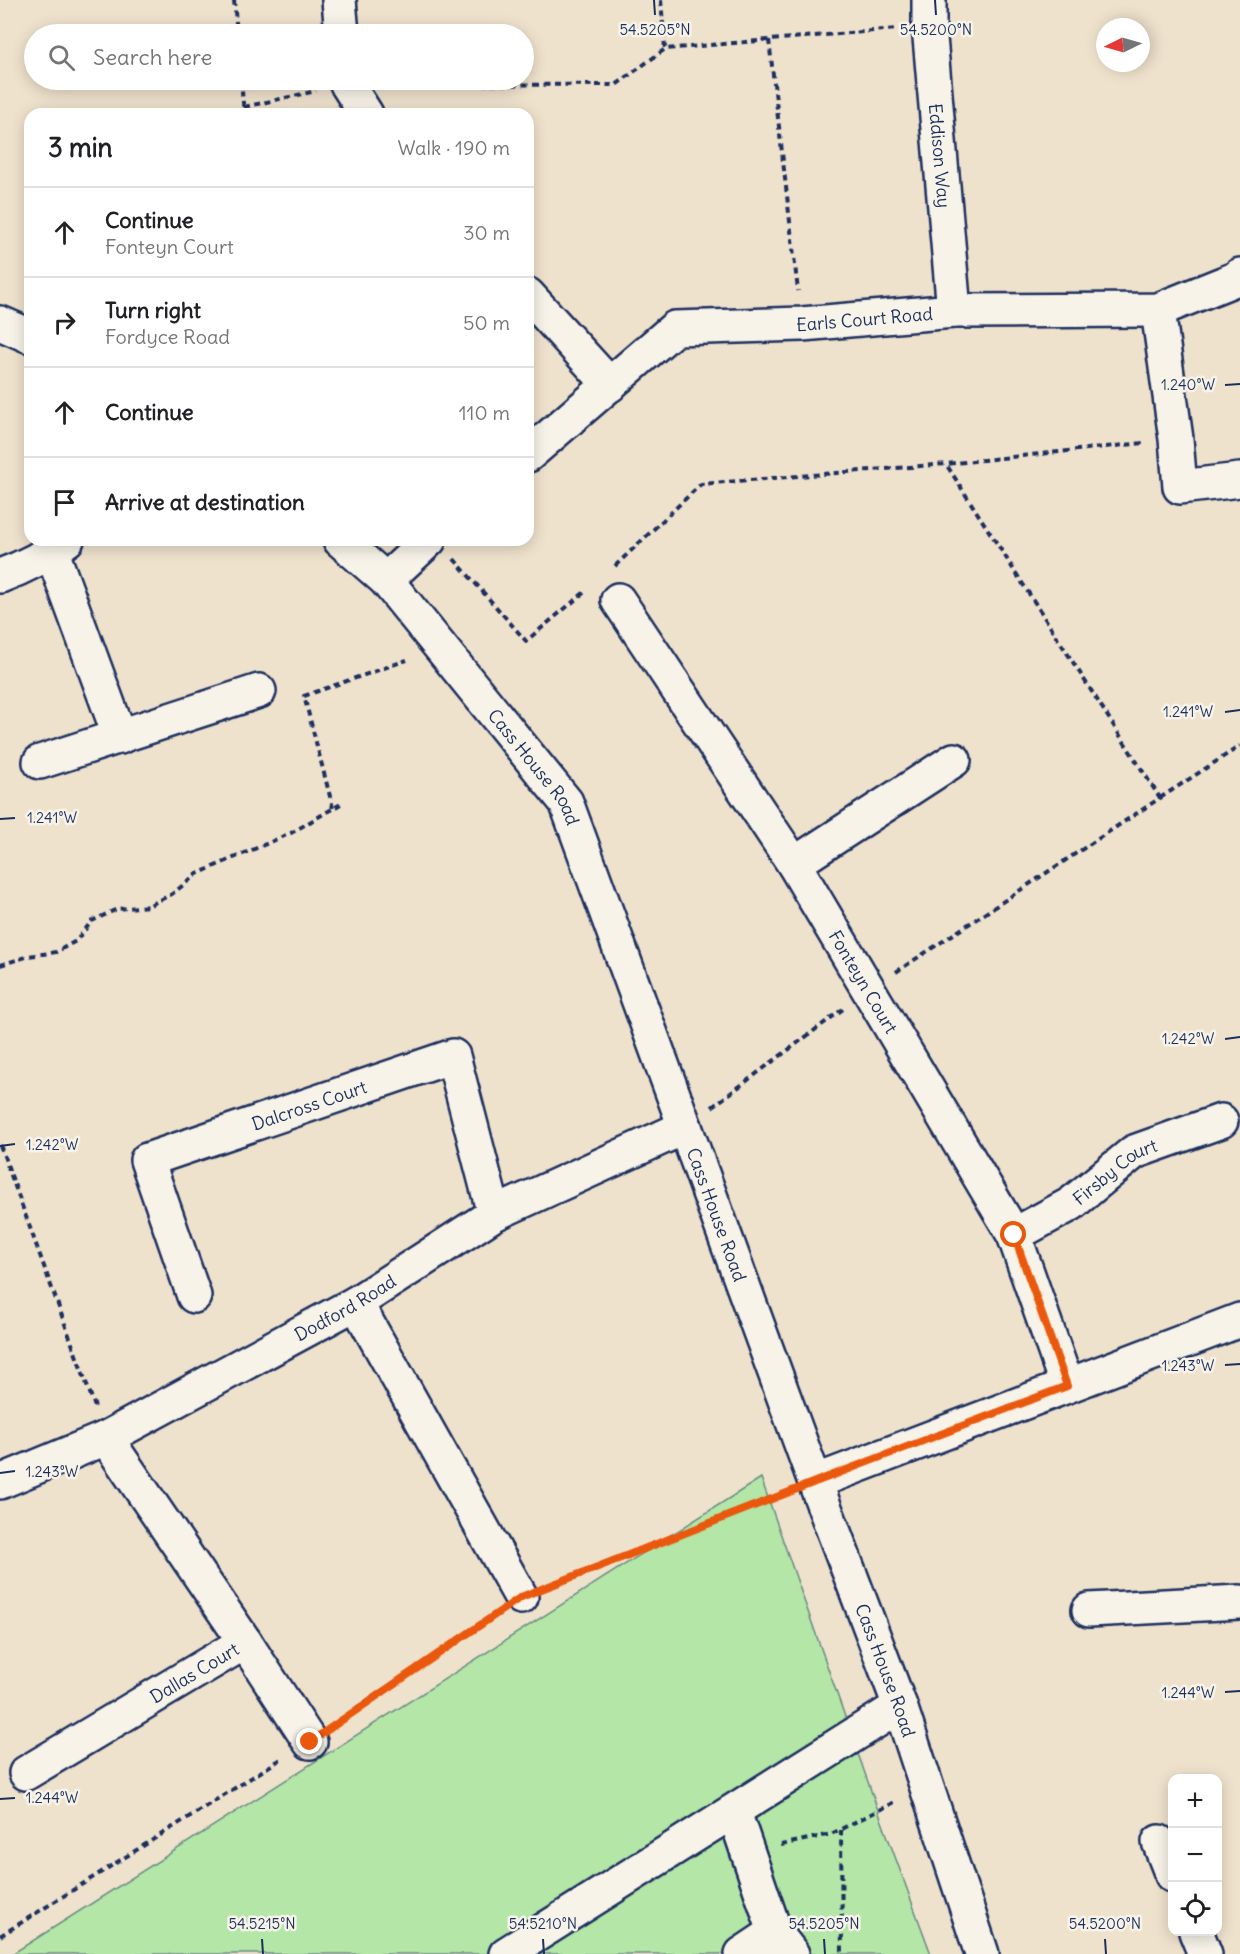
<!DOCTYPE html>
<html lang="en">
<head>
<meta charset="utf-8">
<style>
  body { margin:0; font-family:Delius,sans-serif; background:#f2f2f2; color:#202124 }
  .controls { position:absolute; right:18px; bottom:18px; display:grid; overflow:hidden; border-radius:12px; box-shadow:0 3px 15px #0003 }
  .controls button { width:54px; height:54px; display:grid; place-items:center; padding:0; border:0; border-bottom:2px solid #e0e0e0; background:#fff; color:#202124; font:30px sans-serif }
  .compass { position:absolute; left:1096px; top:18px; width:54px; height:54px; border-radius:50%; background:#fff; box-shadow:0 3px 15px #0003; rotate:265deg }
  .stop { position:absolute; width:18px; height:18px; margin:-14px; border:4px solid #ea580c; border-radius:50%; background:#fff }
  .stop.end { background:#ea580c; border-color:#fff; box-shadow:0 2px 6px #0008 }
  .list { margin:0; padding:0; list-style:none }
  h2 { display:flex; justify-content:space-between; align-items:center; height:78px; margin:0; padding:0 24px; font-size:26px }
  h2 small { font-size:20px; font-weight:400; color:#757577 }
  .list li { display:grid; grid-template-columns:39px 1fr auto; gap:18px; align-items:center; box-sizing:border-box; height:90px; padding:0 24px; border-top:2px solid #e0e0e0 }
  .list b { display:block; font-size:22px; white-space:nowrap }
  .list p { margin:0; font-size:20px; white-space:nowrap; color:#757577 }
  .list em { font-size:20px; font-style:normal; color:#757577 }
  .icon { flex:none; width:33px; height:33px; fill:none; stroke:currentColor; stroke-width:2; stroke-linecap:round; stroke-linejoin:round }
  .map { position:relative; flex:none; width:1240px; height:1954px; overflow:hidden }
  .search { position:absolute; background:#fff; box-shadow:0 3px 15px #0003; left:24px; top:24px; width:510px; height:66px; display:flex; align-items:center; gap:15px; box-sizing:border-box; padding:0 21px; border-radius:33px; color:#757577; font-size:22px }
  .panel { position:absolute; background:#fff; box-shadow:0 3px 15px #0003; left:24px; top:108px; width:510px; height:438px; border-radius:18px }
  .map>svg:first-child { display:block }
  .green { fill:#b3e6a7; stroke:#678a82; stroke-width:1.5 }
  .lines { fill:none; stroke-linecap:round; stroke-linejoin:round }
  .minor-casing { stroke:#1b2f5e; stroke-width:38 }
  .path { stroke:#1b2f5e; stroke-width:4; stroke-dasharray:6 4.5; stroke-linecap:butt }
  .minor { stroke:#f7f3e8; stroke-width:33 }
  .route { stroke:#ea580c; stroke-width:8 }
  .ticks { fill:none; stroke:#1b2f5e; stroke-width:2 }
  .labels { text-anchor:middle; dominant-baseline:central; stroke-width:5; stroke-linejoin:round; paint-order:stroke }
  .street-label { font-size:18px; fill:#1b2f5e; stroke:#f7f3e8 }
  .ticks-label { font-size:15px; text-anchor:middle; fill:#1b2f5e; stroke:#f7f3e8; stroke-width:5; stroke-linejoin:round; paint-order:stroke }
</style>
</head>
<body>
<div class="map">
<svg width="1240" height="1954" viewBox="0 0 1240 1954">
  <rect width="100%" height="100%" fill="#efe2cd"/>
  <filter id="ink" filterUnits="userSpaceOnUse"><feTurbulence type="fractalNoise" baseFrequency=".0167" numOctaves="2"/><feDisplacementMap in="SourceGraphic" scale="12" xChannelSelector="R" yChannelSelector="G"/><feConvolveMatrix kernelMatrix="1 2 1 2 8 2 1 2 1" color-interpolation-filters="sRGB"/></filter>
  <g filter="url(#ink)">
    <path class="green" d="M761,1478L880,1816L931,1954H12Z"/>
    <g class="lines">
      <g class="minor-casing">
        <g id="minor">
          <path d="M339,0L342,34"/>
          <path id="s1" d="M929,0V26L954,311"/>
          <path d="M347,80V84L366,114"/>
          <path d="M528,295L610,385"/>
          <path d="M1158,310L1176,439L1180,487L1240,480"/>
          <path d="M0,323L30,336"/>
          <path id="s2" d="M528,455L675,328L802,324L954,311L1158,310L1235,279L1240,275"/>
          <path id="s3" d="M340,540L386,580L566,802L815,1482L900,1706L982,1954"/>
          <path d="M52,552L120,737"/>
          <path d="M0,576C25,567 46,556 67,540"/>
          <path d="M386,580L429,540"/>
          <path id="s4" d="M618,600L794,864L1014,1235L1067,1386"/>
          <path d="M40,762L259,691"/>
          <path d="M794,864L954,760"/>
          <path id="s5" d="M1014,1235L1071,1204L1134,1152L1221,1121"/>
          <path id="s6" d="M194,1296L147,1160L453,1056L494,1214"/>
          <path d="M356,1303L521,1597"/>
          <path id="s7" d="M0,1482L106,1438L356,1303L494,1214L685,1127"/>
          <path d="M815,1482L1240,1320"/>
          <path d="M1089,1610L1240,1602"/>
          <path d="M245,1642L310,1742"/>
          <path id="s8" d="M26,1773L245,1642L106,1438"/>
          <path d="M734,1812L775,1932L792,1954"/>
          <path d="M1159,1842L1172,1875"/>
          <path d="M1196,1932L1205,1954"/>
          <path d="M506,1954L900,1706"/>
          <path d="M742,1954L775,1932"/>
        </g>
      </g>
      <path class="path" d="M234,0L237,34
        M661,0L665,49L896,29
        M769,40L798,291
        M241,80L244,114
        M386,84L616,85L665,49
        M244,107L316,91
        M454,559L526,641L586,591
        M615,566L701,484L946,464L1143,443
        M1160,798L1240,746
        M333,808L304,696L407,660
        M0,965L29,956L56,952L76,941L92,921L117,909L148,906L172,894L197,874L291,833L344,802
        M896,972L1160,798L946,464
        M712,1107L843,1009
        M0,1145L95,1407
        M552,1585L785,1493
        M338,1722L495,1615
        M841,1830L842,1954
        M781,1845L831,1834L897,1801
        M0,1936L281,1759"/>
      <use href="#minor" class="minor"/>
    </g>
  </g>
  <g class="lines" filter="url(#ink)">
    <path class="route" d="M310,1742L521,1597L815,1482L1067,1386L1014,1235"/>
  </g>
  <path class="ticks" d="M654,0L655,15M935,0L936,15M1225,385L1240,384M1225,712L1240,710M0,819L15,818M1225,1039L1240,1037M0,1146L15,1144M1225,1365L1240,1364M0,1473L15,1471M1225,1692L1240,1691M0,1799L15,1798M262,1939L263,1954M543,1939L544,1954M824,1939L825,1954M1105,1939L1106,1954"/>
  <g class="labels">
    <g class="street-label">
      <text stroke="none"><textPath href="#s1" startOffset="156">Eddison Way</textPath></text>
      <text stroke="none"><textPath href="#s2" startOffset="384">Earls Court Road</textPath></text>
      <text stroke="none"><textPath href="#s3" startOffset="300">Cass House Road</textPath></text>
      <text stroke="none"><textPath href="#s4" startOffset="454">Fonteyn Court</textPath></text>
      <text stroke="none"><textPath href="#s6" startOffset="315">Dalcross Court</textPath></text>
      <text stroke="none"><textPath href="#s5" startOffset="120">Firsby Court</textPath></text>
      <text stroke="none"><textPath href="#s3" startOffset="786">Cass House Road</textPath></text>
      <text stroke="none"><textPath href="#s7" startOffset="387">Dodford Road</textPath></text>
      <text stroke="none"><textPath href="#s3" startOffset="1272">Cass House Road</textPath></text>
      <text stroke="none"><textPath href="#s8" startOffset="196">Dallas Court</textPath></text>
    </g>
  </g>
  <g class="ticks-label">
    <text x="655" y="35">54.5205°N</text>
    <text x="936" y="35">54.5200°N</text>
    <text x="1188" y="390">1.240°W</text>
    <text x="1188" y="717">1.241°W</text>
    <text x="52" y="823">1.241°W</text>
    <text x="1188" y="1044">1.242°W</text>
    <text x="52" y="1150">1.242°W</text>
    <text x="1188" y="1371">1.243°W</text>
    <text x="52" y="1477">1.243°W</text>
    <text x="1188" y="1698">1.244°W</text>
    <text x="52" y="1803">1.244°W</text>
    <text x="262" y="1929">54.5215°N</text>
    <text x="543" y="1929">54.5210°N</text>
    <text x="824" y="1929">54.5205°N</text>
    <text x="1105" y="1929">54.5200°N</text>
  </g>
</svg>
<div class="controls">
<button>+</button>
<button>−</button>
<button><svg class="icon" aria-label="locate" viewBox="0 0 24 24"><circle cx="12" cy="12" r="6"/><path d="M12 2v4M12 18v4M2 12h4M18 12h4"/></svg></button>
</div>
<svg class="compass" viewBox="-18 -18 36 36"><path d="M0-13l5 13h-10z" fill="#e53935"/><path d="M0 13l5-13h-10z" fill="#757577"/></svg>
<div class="stop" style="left:1014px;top:1235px"></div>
<div class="stop end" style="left:310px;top:1742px"></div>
<div class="search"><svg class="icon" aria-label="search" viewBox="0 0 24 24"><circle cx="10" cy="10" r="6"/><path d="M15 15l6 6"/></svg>Search here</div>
<section class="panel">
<h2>3 min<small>Walk · 190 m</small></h2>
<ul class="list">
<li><svg class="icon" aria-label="ahead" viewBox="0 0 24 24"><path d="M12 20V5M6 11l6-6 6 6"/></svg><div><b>Continue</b><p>Fonteyn Court</p></div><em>30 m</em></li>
<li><svg class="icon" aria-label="right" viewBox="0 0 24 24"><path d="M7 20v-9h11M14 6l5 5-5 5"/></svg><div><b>Turn right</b><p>Fordyce Road</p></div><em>50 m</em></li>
<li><svg class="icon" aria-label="ahead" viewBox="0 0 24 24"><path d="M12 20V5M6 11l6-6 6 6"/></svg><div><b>Continue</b></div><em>110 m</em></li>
<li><svg class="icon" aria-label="arrive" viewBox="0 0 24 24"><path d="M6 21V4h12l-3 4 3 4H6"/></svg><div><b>Arrive at destination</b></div></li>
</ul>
</section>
</div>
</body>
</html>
